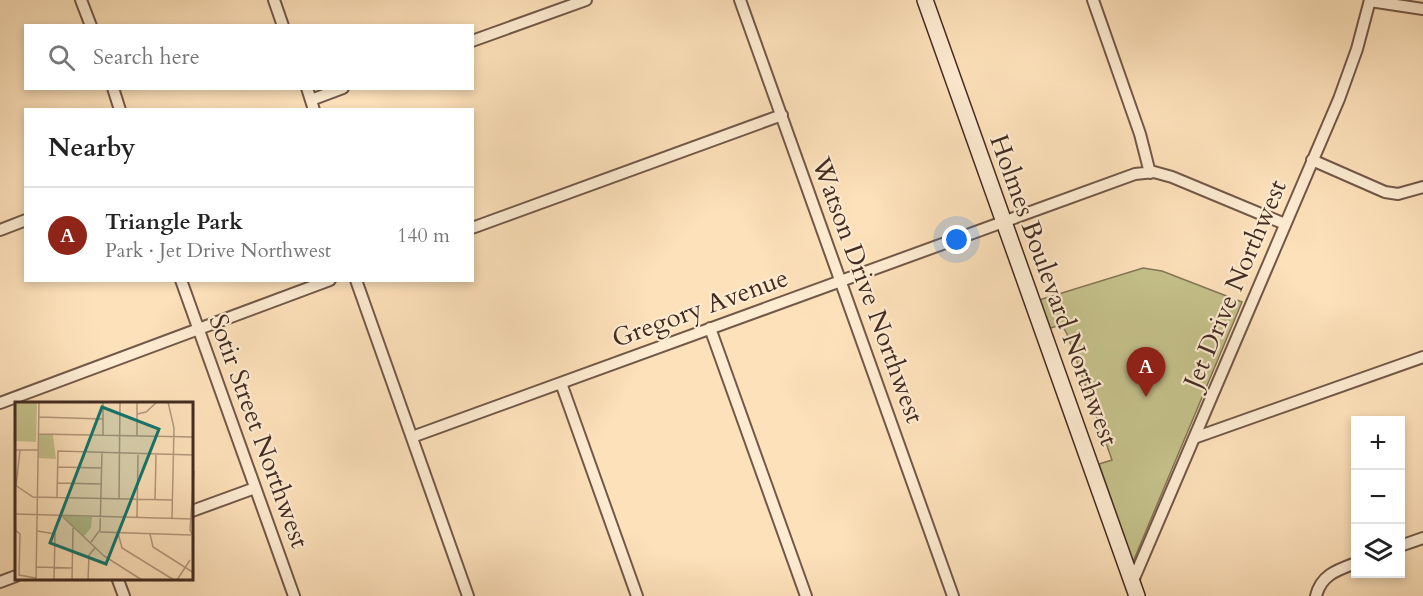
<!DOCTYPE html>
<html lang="en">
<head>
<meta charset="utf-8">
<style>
  body { margin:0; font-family:Cardo,serif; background:#f2f2f2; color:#222 }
  .controls { position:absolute; right:18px; bottom:18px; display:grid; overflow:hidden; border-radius:0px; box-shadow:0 3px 9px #0003 }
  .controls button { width:54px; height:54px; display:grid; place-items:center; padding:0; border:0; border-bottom:2px solid #e0e0e0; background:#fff; color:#222; font:30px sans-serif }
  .you { position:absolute; left:957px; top:240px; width:21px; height:21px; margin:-15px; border:4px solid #fff; border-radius:50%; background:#1a73e8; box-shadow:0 0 0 9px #1a73e833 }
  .badge { display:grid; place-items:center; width:39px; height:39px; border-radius:50%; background:#8f2418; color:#fff; font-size:20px; font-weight:700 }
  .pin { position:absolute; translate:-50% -50px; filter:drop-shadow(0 2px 3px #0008) }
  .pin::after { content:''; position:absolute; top:32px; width:21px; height:18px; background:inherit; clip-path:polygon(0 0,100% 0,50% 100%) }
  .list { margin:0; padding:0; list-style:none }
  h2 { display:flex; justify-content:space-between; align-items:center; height:78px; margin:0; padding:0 24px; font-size:26px }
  h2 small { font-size:20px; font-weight:400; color:#767676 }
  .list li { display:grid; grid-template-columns:39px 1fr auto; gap:18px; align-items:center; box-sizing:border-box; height:96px; padding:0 24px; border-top:2px solid #e0e0e0 }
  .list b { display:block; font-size:22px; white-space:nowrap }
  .list p { margin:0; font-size:20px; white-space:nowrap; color:#767676 }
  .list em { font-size:20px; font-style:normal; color:#767676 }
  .icon { flex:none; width:33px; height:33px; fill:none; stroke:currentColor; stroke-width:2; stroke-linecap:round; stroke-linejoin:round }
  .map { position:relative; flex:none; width:1423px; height:596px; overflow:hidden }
  .search { position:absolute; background:#fff; box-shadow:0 3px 9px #0003; left:24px; top:24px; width:450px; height:66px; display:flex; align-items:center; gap:15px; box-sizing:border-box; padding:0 21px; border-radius:0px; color:#767676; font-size:22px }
  .panel { position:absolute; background:#fff; box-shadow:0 3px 9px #0003; left:24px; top:108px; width:450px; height:174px; border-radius:0px }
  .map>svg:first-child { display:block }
  .green { fill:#c5c18b; stroke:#847656; stroke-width:1.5 }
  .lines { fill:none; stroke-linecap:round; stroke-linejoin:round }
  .street-casing { stroke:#725848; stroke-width:14 }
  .secondary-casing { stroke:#432b22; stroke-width:18 }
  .street { stroke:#feecd2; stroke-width:10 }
  .secondary { stroke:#feecd2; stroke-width:15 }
  .labels { text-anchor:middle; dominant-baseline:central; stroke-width:4.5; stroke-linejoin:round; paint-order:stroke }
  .street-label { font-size:26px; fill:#432b22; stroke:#feecd2 }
  .inset-road { fill:none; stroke:#b3987d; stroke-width:1.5 }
  .view { fill:#0f766e; fill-opacity:0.15; stroke:#0f766e; stroke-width:3 }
  .inset-edge { fill:none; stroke:#432b22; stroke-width:3 }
</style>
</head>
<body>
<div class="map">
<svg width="1423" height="596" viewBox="0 0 1423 596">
  <rect width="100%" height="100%" fill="#fde1ba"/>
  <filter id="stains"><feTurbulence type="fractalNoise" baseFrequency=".00333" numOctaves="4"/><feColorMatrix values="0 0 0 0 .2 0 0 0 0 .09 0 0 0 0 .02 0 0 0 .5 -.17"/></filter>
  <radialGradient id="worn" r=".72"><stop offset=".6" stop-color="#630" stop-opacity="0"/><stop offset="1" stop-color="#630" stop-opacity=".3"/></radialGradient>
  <path class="green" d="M1143,268L1162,271L1242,302L1133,562L1099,464L1112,460L1067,334L1062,325L1050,328L1039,300Z"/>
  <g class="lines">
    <g class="street-casing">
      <path id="street" d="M81,0L91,26
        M274,0L283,26
        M740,0L953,596
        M1093,0L1140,134L1150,173
        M1370,1L1423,9
        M472,41L586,0
        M113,88L120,110
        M307,88L314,110
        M311,100L343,88
        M1312,160L1385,192L1398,194L1423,187
        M472,228L782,115
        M0,230L26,220
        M181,280L294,596
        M356,280L468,596
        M710,328L806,596
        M561,383L637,596
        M0,403L330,280
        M412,437L1135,174L1154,172L1172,177L1285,224
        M1194,438L1423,357
        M192,511L255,488
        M1400,546L1423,538
        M118,580L124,596
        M0,582L16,576
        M1132,583L1339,99L1357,49L1370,0
        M1316,596C1321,575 1337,570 1356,563"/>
    </g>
    <g class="secondary-casing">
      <path id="secondary" d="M925,0L1137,596"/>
    </g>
    <use href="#street" class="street"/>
    <use href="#secondary" class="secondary"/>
  </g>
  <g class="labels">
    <g class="street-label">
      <text transform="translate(1235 284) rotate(-67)">Jet Drive Northwest</text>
      <text transform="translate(868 290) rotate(70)">Watson Drive Northwest</text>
      <text transform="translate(1054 290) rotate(70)">Holmes Boulevard Northwest</text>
      <text transform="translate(700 308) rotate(-20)">Gregory Avenue</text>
      <text transform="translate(259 431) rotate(70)">Sotir Street Northwest</text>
    </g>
  </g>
  <g transform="translate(15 402)">
    <rect width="178" height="178" fill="#fde1ba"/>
    <path d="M0,0H22L21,40L0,39ZM24,32L38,33L41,57L24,56ZM48,114L77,115L76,126L69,134Z" fill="#c5c18b"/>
    <path class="inset-road" d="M153,0L159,26L157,116M122,12L131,10L142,0M24,15L88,17M23,32L179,35M88,33V0M122,34V0M0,48H23M43,65L87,66M179,69L175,128L179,135M43,81L86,82M0,83L18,95L158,98M1,84L5,48M42,95L43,49L179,53M104,97L105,0M140,98L141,53M0,112L179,117M47,114L89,154L127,178M122,115L123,53M0,128L5,132L4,173L21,176M22,129L40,132L39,178M85,130L176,133M103,131L107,146L159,178M135,132L138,145L179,171M76,140L85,128L87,50M21,165L57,166M21,178L24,0M57,178L58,126M73,178L74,153L80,146M162,178L175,158"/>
    <path class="view" d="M87,5L144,27L91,162L35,141Z"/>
    <rect width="178" height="178" class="inset-edge"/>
  </g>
  <rect width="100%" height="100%" filter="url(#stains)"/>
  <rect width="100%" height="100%" fill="url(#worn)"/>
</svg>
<div class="controls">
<button>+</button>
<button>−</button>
<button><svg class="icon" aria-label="layers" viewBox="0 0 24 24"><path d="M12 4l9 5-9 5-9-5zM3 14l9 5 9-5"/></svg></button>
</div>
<div class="you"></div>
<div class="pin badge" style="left:1146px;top:397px">A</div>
<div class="search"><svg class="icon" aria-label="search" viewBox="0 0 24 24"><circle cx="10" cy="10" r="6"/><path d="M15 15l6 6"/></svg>Search here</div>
<section class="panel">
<h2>Nearby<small></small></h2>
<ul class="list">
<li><span class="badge">A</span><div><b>Triangle Park</b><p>Park · Jet Drive Northwest</p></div><em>140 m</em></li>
</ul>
</section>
</div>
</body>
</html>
